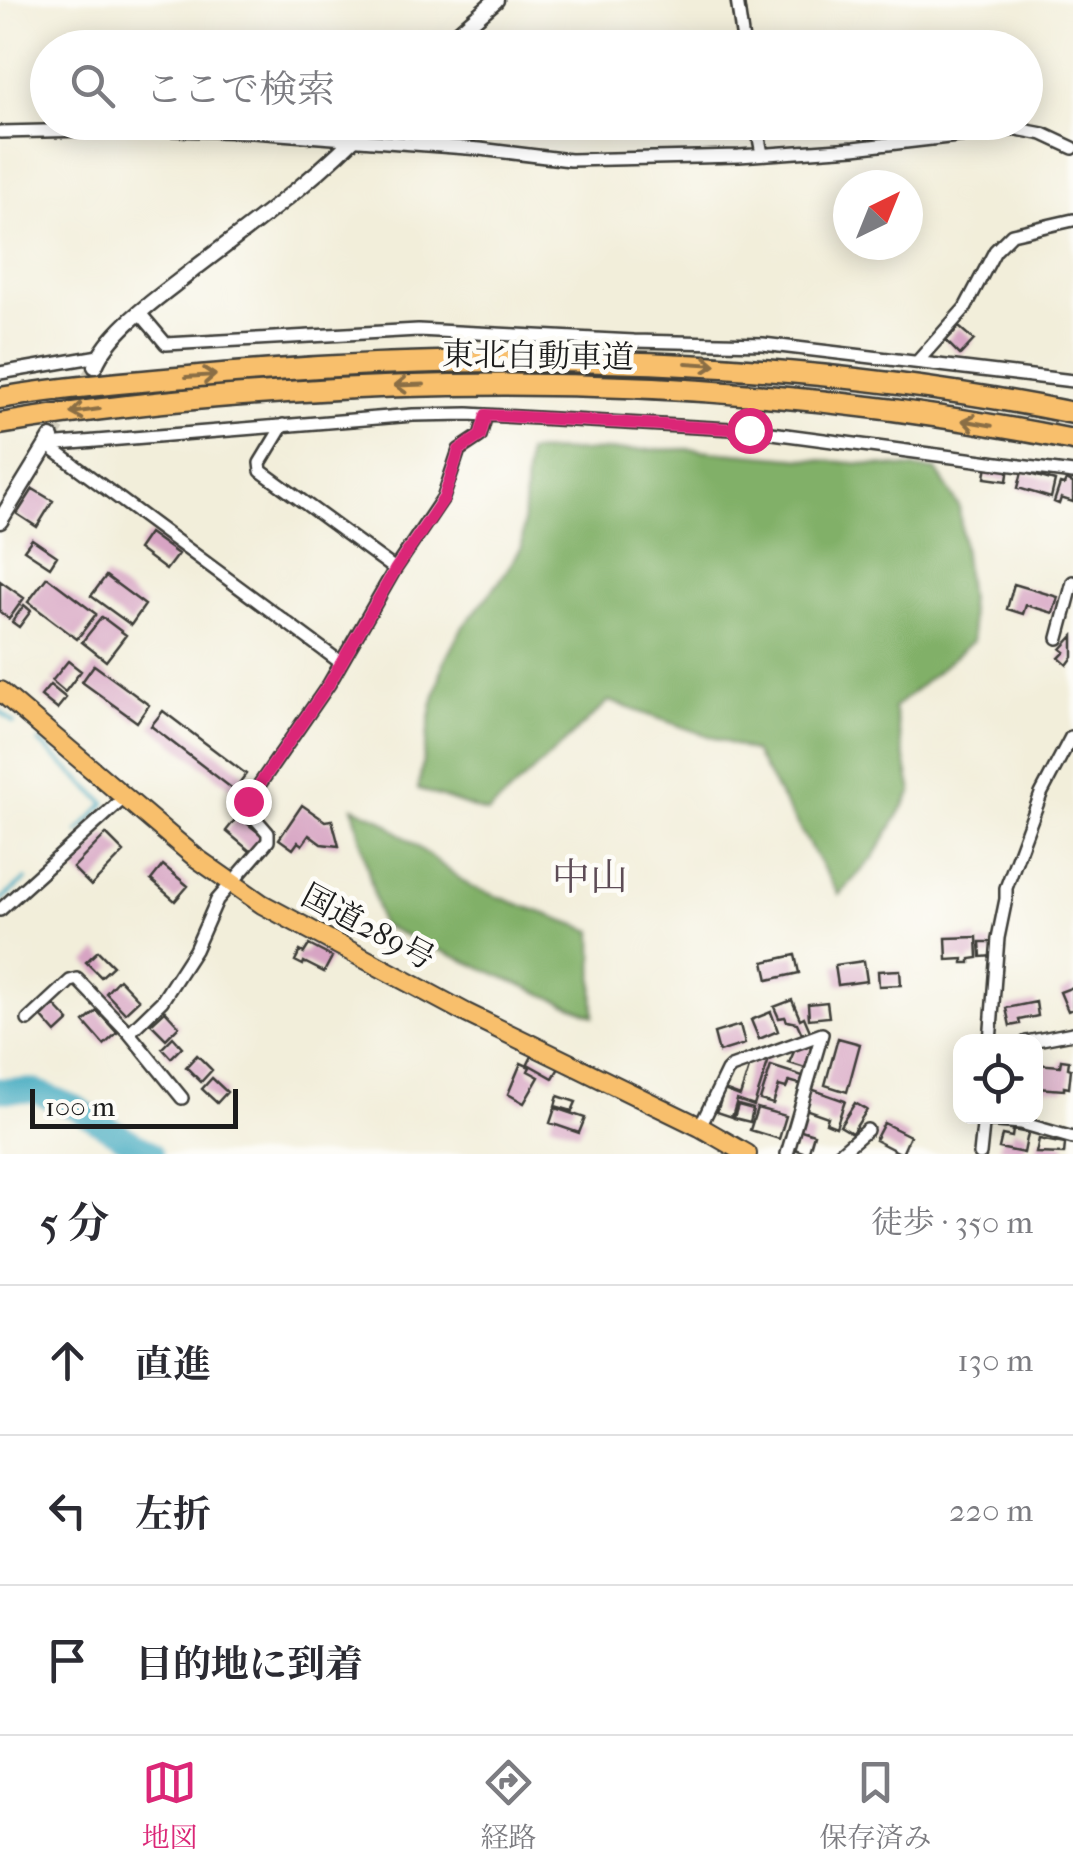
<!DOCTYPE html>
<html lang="ja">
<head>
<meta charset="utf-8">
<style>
  body { margin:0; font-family:"IM FELL French Canon","Noto Serif JP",serif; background:#f7f7f7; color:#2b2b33 }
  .controls { position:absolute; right:30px; bottom:30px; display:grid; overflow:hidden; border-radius:20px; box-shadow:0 5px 25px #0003 }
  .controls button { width:90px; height:90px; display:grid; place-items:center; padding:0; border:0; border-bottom:2px solid #e1e1e2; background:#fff; color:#2b2b33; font:50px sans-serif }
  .compass { position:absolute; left:833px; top:170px; width:90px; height:90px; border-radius:50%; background:#fff; box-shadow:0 5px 25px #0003; rotate:43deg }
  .scale { position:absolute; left:30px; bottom:25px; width:208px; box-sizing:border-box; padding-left:10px; border:5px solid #1c1c1c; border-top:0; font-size:28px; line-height:35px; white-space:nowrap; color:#1c1c1c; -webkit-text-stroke:8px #fdfcf7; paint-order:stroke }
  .stop { position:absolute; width:30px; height:30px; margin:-22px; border:8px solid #db2777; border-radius:50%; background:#fff }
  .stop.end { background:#db2777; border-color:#fff; box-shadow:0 2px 10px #0008 }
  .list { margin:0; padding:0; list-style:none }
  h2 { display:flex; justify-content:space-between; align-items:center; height:130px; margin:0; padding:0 40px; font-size:42px }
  h2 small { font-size:32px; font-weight:400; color:#7c7c81 }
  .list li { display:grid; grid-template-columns:65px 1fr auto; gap:30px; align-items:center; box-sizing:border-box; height:150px; padding:0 40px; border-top:2px solid #e1e1e2 }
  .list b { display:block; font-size:38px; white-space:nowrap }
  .list em { font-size:32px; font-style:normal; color:#7c7c81 }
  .icon { flex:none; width:55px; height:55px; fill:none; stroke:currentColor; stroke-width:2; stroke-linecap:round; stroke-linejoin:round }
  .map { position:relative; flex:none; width:1073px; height:1154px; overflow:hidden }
  .search { position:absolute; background:#fff; box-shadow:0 5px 25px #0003; left:30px; right:30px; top:30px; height:110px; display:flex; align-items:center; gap:25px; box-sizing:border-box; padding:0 35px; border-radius:55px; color:#7c7c81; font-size:38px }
  .sheet { height:580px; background:#fff }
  nav { display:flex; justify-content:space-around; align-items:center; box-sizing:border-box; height:140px; border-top:2px solid #e1e1e2; background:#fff; font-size:28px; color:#7c7c81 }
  nav a { display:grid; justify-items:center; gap:5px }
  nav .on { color:#db2777 }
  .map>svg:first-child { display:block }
  .forest { fill:#81b068; stroke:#4e6642; stroke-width:2.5 }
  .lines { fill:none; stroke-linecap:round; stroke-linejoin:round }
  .stream { stroke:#3fa9bf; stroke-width:4 }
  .river { stroke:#3fa9bf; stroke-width:25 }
  .building { fill:#d7a4c3 }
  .tertiary-tunnel { stroke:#d2cebe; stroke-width:14; stroke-dasharray:14 7; stroke-linecap:butt }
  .minor-casing { stroke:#3c3c38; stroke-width:16 }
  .tertiary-casing { stroke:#3c3c38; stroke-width:19 }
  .trunk-casing { stroke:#3c3c38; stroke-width:22 }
  .motorway-casing { stroke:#3c3c38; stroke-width:25 }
  .minor { stroke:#fff; stroke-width:11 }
  .tertiary { stroke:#fff; stroke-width:14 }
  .trunk { stroke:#f8bf6c; stroke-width:18 }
  .motorway { stroke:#f8bf6c; stroke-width:20 }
  .oneway { stroke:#8a6e44 }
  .route { stroke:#db2777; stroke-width:12 }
  .labels { text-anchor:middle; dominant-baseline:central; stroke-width:9; stroke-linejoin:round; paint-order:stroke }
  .street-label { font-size:32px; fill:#1c1c1c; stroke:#fdfcf7 }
  .quarter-label { font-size:38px; fill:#5d4c56; stroke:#fdfcf7 }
</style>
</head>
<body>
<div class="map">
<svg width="1073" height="1154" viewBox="0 0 1073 1154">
  <rect width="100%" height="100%" fill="#fdfcf7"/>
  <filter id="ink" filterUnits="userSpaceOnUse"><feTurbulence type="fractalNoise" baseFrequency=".01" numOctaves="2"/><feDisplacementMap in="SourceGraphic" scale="20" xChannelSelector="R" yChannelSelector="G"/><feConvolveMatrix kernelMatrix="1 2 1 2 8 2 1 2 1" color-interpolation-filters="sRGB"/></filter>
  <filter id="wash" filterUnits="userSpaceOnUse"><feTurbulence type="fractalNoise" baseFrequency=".0048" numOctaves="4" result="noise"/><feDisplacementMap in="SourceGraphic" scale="40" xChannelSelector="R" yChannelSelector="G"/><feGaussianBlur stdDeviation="2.25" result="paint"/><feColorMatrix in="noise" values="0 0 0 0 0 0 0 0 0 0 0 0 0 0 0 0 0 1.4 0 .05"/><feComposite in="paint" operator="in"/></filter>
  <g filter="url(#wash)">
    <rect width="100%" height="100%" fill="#f2eeda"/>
    <path class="forest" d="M687,449L936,470L959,506L973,641L894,708L912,792L874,857L839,895L754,752L609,701L488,813L418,789L432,707L444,662L462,628L499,582L522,547L527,452Z
      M353,807L379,818L471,887L593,931L594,1016L381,925Z"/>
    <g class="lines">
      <path class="stream" d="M0,711L14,723
        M39,742L105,803L78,832
        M0,901L26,879"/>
      <path class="river" d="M0,1090L34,1091L76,1108L151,1154"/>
    </g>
    <g id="blocks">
      <path class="building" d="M959,327L974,340L960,355L946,341Z
        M987,464L1009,466L1007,481L985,478Z
        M1022,472L1055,481L1051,498L1018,488Z
        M1066,480L1073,483V502L1061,498L1059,504L1054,502L1060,484L1064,485Z
        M33,489L53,501L37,527L17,514Z
        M149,533L178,554L166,570L138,549Z
        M32,539L57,556L50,567L24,550Z
        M106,576L145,605L131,625L91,596Z
        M47,577L96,614L77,639L28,602Z
        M0,581L24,598L9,619L0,612Z
        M1014,584L1058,597L1053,613L1026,605L1023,614L1007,609Z
        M24,605L31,611L19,627L12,622Z
        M102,617L126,635L106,661L82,642Z
        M1073,636V657L1067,665L1059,658L1065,652L1061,649Z
        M68,661L81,671L65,692L52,681Z
        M94,665L149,705L137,722L82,682Z
        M50,685L66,698L57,709L41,696Z
        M163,711L246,774L234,790L151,726Z
        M302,805L325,821L332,820L339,846L321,844L309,835L302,845L298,842L293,849L279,839Z
        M238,816L264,837L251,852L226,831Z
        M106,834L124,852L91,886L73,868Z
        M163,865L188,886L175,901L151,880Z
        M977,937L978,958L970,959V963H963V959L947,960L946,938Z
        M980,942H992L993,956L981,957Z
        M309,945L332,957L324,972L304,962L303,965L295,961L300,951L304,953Z
        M98,951L113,966L101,977L86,962Z
        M795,955L799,973L768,980L764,962Z
        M864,961L867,981L838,985L835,965Z
        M900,970L901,985L879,986L878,971Z
        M119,979L139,1000L125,1013L106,993Z
        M1073,987V1009L1068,1011L1060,992Z
        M792,1000L800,1019L804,1017L810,1031L802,1034L797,1023L787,1021L785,1017L779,1018L774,1007Z
        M827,1002L829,1017L809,1019L808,1004Z
        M1036,1002L1038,1016L1019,1020L1020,1024L1010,1026L1006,1008Z
        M54,1005L69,1021L56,1033L42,1017Z
        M97,1011L117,1033L104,1045L84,1022Z
        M165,1011L179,1026L166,1039L151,1024Z
        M771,1012L778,1031L759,1039L751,1020Z
        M740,1025L745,1044L719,1052L714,1033Z
        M173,1037L182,1047L171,1058L162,1048Z
        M838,1038L860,1044L847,1092L825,1085Z
        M803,1044L812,1047L805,1068L789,1063L796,1047Z
        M533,1054L559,1068L553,1078L528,1064Z
        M197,1055L212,1070L201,1082L186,1067Z
        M770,1056L754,1106L737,1100L732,1117L717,1112L724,1090L740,1096L750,1065Z
        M1061,1060L1069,1061L1068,1068L1071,1069L1069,1088L1064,1087V1090L1036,1088V1064L1060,1066Z
        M521,1063L530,1067L528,1071L539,1077L524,1103L508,1094Z
        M771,1066L806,1077L803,1085L789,1081L786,1088L779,1086L773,1104L760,1100Z
        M212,1078L227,1092L217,1103L202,1089Z
        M811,1089L845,1101L836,1127L826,1123L828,1117L805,1109Z
        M558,1096L576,1102L572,1111L555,1106Z
        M855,1103L867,1110L852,1133L840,1126Z
        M738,1105L753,1109L750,1122L734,1118Z
        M555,1108L585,1118L579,1133L550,1123Z
        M757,1108L786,1116L779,1139L750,1130Z
        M884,1123L910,1136L902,1154L875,1140Z
        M798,1129L814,1134L808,1154L792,1148Z
        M1013,1130L1028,1133L1024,1153L999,1148L1002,1135L1012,1137Z
        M1039,1139L1065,1144L1064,1154L1036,1153Z"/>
    </g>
  </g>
  <g filter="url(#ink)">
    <use href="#blocks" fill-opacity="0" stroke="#3c3c38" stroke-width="2.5"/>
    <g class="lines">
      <path class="tertiary-tunnel" d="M51,438L95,366"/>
      <g class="minor-casing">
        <path id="minor" d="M737,0L744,48
          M756,122L762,154
          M0,132L133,129L253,132L480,149L570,160L739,156L854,148L1017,129L1043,134L1073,148
          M139,312L166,344L418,330L634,341L763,344L1073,381
          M918,361L965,308L995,251L1012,234L1073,220
          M0,373L99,356
          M283,425L260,463L261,471L395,569
          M47,445L413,415L468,414L749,430L1073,473
          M47,445L340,662
          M1058,638L1073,582
          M0,910L125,797
          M28,1020L70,981L77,979L129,1033L182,1098
          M129,1033L162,1001L195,950L217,900L268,841V833L248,810V801L329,684L395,569L443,498L459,450L480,436L486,415
          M990,1042L998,938L1006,899V888L1041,794L1071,737
          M1026,1042L1073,1033
          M984,1120L1021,1123L1073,1138
          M700,1127L727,1071L731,1067L822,1034L787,1154
          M839,1154L867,1130
          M980,1154L984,1116"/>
      </g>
      <g class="tertiary-casing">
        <path id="tertiary" d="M441,48L496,0
          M95,366C111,328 161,296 193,270C253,224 318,178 370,122
          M0,521L51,438"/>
      </g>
      <g class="trunk-casing">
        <path id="trunk" d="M0,691L195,857L262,904L466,1013L700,1127L747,1154"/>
      </g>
      <g class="motorway-casing">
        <path id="motorway" d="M0,398C77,385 156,380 234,373C514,350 797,357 1073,413
          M0,424C95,408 191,398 287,392C550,374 814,388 1073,440"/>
      </g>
      <use href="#minor" class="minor"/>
      <use href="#tertiary" class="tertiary"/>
      <use href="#trunk" class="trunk"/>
      <use href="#motorway" class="motorway"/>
    </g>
    <defs><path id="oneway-shaft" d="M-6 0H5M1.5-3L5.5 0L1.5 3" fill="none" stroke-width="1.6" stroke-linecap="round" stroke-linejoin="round" transform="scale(2.5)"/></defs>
    <g class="oneway">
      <use href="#oneway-shaft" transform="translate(701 364) rotate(4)"/>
      <use href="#oneway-shaft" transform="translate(201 376) rotate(-4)"/>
      <use href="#oneway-shaft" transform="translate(409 385) rotate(178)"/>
      <use href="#oneway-shaft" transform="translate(85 411) rotate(172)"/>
      <use href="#oneway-shaft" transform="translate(977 423) rotate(-170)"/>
    </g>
  </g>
  <g class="lines" filter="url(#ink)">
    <path class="route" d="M248,801L329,684L395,570L444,498L459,450L480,436L486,415L749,430"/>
  </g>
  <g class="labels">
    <g class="street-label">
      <text transform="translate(538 356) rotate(1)">東北自動車道</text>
      <text transform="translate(368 927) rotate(28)">国道289号</text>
    </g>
    <g class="quarter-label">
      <text x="590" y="877">中山</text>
    </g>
  </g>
</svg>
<div class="controls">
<button><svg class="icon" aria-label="locate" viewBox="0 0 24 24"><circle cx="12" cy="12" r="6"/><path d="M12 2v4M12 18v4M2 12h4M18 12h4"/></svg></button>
</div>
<svg class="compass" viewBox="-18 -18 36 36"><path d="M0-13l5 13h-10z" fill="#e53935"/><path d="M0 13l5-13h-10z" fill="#7c7c81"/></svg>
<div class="scale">100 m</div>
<div class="stop" style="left:749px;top:430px"></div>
<div class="stop end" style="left:248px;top:801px"></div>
<div class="search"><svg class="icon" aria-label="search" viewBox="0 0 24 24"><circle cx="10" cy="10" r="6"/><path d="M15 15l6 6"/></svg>ここで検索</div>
</div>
<section class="sheet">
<h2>5 分<small>徒歩 · 350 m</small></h2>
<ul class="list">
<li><svg class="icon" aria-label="ahead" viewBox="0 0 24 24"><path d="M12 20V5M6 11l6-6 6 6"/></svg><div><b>直進</b></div><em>130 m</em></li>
<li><svg class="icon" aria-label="left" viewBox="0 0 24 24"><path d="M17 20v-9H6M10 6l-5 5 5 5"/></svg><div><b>左折</b></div><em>220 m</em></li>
<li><svg class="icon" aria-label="arrive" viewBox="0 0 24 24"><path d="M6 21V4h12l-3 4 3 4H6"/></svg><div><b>目的地に到着</b></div></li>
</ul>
</section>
<nav>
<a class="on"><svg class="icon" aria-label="map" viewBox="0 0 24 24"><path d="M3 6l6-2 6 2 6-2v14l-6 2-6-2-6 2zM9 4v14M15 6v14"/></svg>地図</a>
<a><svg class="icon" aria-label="directions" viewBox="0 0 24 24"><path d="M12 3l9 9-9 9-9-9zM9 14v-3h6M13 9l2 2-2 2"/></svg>経路</a>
<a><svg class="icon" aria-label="saved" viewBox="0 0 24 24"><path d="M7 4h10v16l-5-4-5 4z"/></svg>保存済み</a>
</nav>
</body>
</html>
